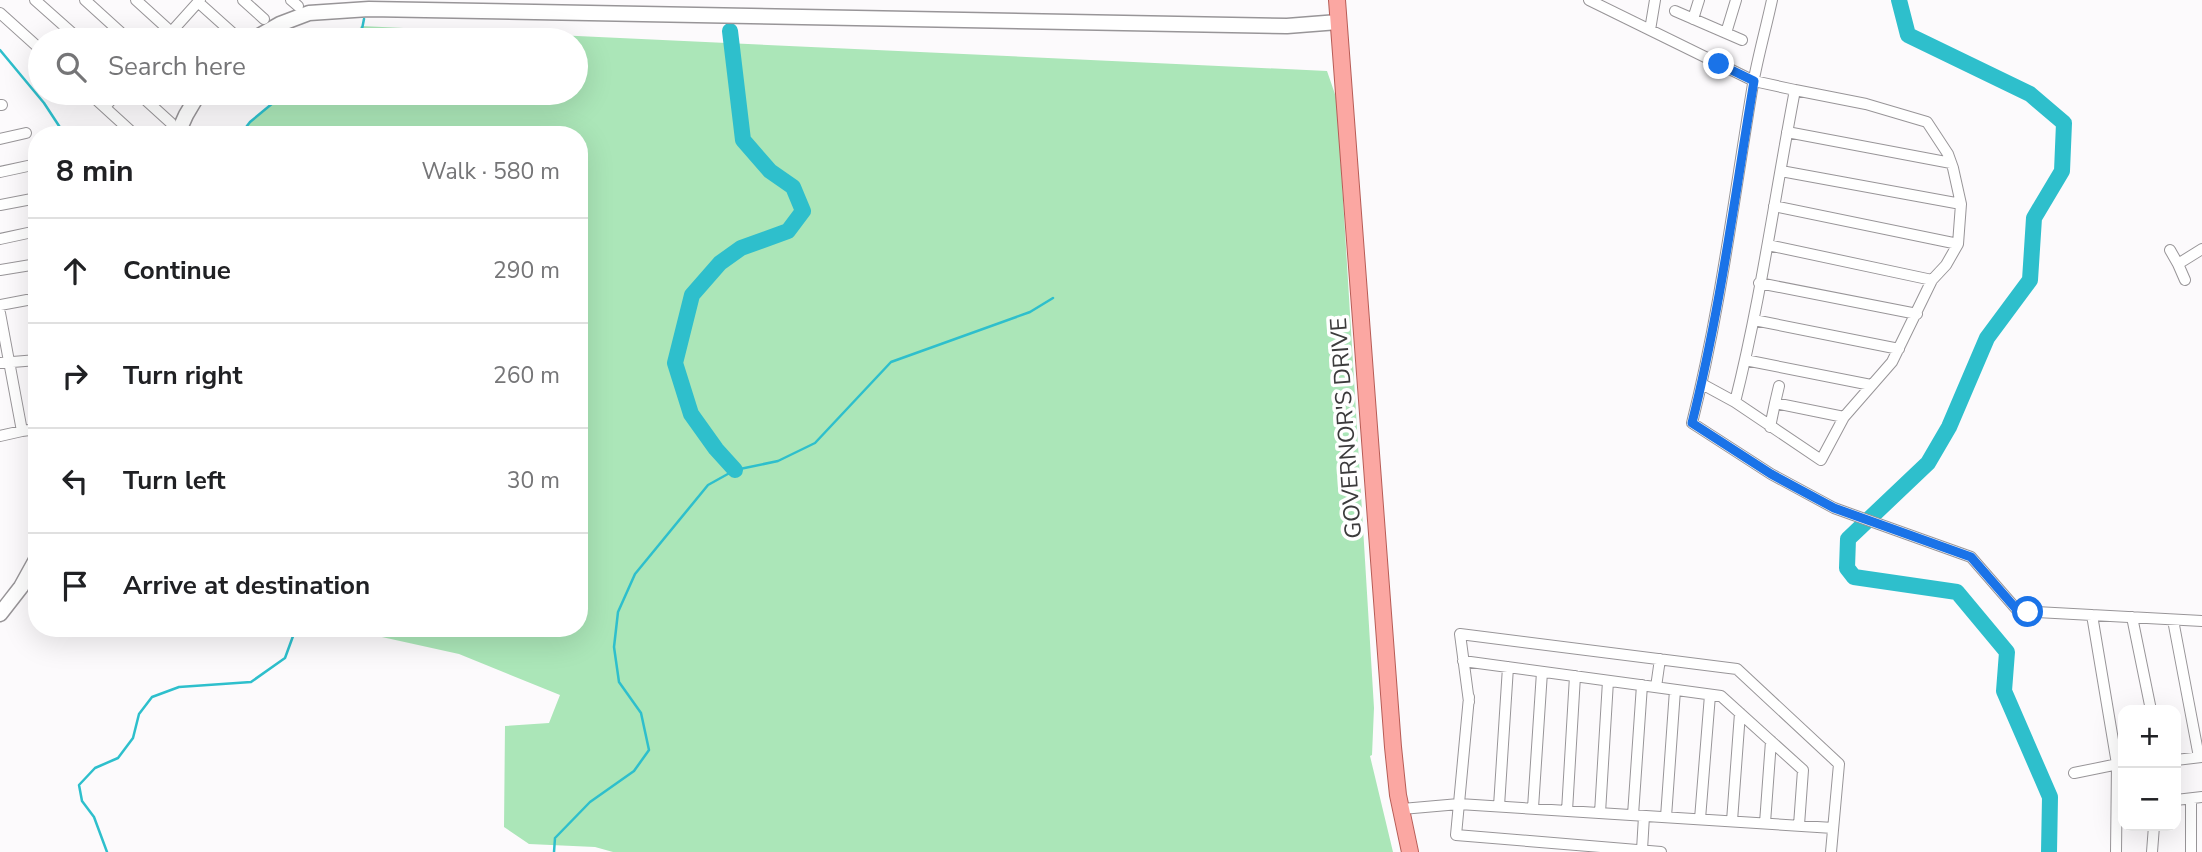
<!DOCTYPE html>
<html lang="en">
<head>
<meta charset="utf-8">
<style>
  body { margin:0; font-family:"Nunito Sans",sans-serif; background:#f6f6f6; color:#202124 }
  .controls { position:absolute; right:21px; bottom:21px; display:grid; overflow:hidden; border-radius:14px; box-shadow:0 7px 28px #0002 }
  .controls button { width:63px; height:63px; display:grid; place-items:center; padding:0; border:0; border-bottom:2px solid #e0e0e0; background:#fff; color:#202124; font:35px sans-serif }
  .stop { position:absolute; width:21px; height:21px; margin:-16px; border:5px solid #1a73e8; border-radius:50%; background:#fff }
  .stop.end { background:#1a73e8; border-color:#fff; box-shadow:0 2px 7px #0008 }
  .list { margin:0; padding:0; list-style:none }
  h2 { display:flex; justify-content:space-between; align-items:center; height:91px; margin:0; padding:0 28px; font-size:30px }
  h2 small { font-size:23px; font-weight:400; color:#757577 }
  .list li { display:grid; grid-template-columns:46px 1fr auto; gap:21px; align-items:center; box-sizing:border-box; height:105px; padding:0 28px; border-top:2px solid #e0e0e0 }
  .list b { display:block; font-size:26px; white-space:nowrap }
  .list em { font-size:23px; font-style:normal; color:#757577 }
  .icon { flex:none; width:38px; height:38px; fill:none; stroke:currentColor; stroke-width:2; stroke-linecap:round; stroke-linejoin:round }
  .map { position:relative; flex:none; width:2202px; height:852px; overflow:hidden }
  .search { position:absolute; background:#fff; box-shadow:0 7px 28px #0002; left:28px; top:28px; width:560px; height:77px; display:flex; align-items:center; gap:18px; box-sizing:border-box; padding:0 24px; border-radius:38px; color:#757577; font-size:26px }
  .panel { position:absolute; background:#fff; box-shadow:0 7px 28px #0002; left:28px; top:126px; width:560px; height:511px; border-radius:28px }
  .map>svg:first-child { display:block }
  .green { fill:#abe6b8 }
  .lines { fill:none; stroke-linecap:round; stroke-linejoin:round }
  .stream { stroke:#2ebfcc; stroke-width:2.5 }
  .river { stroke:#2ebfcc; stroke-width:16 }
  .street-casing { stroke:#989598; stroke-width:12 }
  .secondary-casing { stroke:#989598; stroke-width:17 }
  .primary-casing { stroke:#b75c56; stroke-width:18 }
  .street { stroke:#fff; stroke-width:10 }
  .secondary { stroke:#fff; stroke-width:14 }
  .primary { stroke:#fba7a2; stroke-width:16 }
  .route { stroke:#1a73e8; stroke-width:9 }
  .labels { text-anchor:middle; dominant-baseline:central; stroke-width:7; stroke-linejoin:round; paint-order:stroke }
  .street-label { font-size:23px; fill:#3c3b3c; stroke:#fff }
</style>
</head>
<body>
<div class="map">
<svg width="2202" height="852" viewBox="0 0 2202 852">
  <rect width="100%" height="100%" fill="#fcfafc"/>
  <path class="green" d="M361,26L1327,71L1337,100L1374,708L1372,755L1370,756L1393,852H613L595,847L529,844L504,827L505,726L549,723L560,695L459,654L341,628H579V135H240L250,122L284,93H576V40H352Z"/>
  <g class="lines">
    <path class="stream" d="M353,40L362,29L364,19
      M0,50L44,103L65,135
      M240,135L250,122L285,93
      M107,852L94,817L82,801L79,785L95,768L118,758L133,738L139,714L152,697L179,687L251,682L285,658L296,628
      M554,852L555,838L590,802L634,771L649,750L641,713L619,682L614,647L618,612L635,574L708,485L735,470L778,461L815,443L891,362L1030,312L1053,298"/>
    <path class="river" d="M1899,0L1908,35L2030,94L2064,123L2062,171L2034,218L2030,280L1987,338L1949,427L1928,463L1848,539L1847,568L1854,577L1957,592L2007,652L2004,691L2050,797L2049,852
      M730,31L743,140L770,171L793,187L803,211L788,231L741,248L720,263L692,295L675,363L691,414L716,449L735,470"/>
    <g class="street-casing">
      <path id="street" d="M35,0L80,40
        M85,0L129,40
        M136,0L180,40
        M243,0L264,19
        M291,0L298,6
        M1589,0L1754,81L1795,90C1775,194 1761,299 1735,402L1821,460L1844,417L1892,362L1932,280L1946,265L1958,244L1961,204L1953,168L1948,154L1927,122L1866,104L1795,90
        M1772,0C1766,28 1758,56 1753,84C1734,197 1720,312 1692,423L1771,474L1834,508L1971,557L2018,611L2202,621
        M198,2L237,37
        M1675,11L1742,40
        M0,13L40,49
        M1693,19L1699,0
        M1650,30L1655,0
        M1726,33L1736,0
        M164,40L200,0
        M89,93L135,135
        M138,93L171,123
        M0,105H2
        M105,107L117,93
        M1787,132L1951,163
        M0,139L26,133
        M1781,171L1961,204
        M0,172L37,164
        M0,205L37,198
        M1774,206L1958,244
        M0,239L37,231
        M1768,245L1932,280
        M2170,250L2178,264L2202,249
        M2178,264L2185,280
        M0,270L37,264
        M1759,283L1917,314
        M0,305L27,300
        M0,313L22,431L0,436
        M1754,320L1899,349
        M1745,360L1871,385
        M0,363L37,360
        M1702,384L1735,402
        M1775,403L1779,386
        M1770,427L1775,403L1844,417
        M22,431L37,429
        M2092,615L2117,764L2116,852
        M2132,617L2151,710
        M2173,620L2199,757
        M1463,661L1721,696L1803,770L1799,825
        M1656,687L1660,659
        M1469,697L1456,835L1661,852
        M1469,702L1460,634L1737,669L1839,764L1831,852
        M2176,760L2202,757
        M2074,773L2123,763
        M2191,799V852
        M2176,800L2202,797
        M1499,806L1508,667
        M1533,808L1542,672
        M1402,809L1459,804L1833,828
        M1567,811L1575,676
        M1600,813L1608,681
        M1633,815L1642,685
        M1666,817L1675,690
        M1700,819L1710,695
        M1732,821L1740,713
        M1765,823L1771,741
        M1642,850L1644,816
        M2152,852L2154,826"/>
    </g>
    <g class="secondary-casing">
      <path id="secondary" d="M252,40L280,24L309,13L369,9L1287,26L1338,22
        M177,135L186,115L199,93
        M0,614L21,587L37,558"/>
    </g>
    <g class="primary-casing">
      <path id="primary" d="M1337,0L1393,747L1398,795L1410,852"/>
    </g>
    <use href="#street" class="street"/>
    <use href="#secondary" class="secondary"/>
    <use href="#primary" class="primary"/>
  </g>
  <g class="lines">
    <path class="route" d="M1719,64L1754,81C1735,195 1720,311 1692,423L1771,474L1834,508L1971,557L2018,611L2028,612"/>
  </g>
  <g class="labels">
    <g class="street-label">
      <text transform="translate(1346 428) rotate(-94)">GOVERNOR'S DRIVE</text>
    </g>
  </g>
</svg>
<div class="controls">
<button>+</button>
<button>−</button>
</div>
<div class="stop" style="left:2028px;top:612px"></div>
<div class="stop end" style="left:1719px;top:64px"></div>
<div class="search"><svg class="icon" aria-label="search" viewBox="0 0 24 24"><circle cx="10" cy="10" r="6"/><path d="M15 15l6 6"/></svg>Search here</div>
<section class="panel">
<h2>8 min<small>Walk · 580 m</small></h2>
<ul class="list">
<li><svg class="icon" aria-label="ahead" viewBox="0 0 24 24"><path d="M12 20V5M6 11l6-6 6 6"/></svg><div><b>Continue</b></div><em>290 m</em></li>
<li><svg class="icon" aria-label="right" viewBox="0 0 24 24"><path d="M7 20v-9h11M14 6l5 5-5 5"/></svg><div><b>Turn right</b></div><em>260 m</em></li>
<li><svg class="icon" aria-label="left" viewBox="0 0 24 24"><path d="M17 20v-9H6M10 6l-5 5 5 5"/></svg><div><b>Turn left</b></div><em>30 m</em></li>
<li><svg class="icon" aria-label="arrive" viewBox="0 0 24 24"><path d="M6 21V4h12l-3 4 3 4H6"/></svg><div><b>Arrive at destination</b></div></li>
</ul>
</section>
</div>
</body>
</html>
